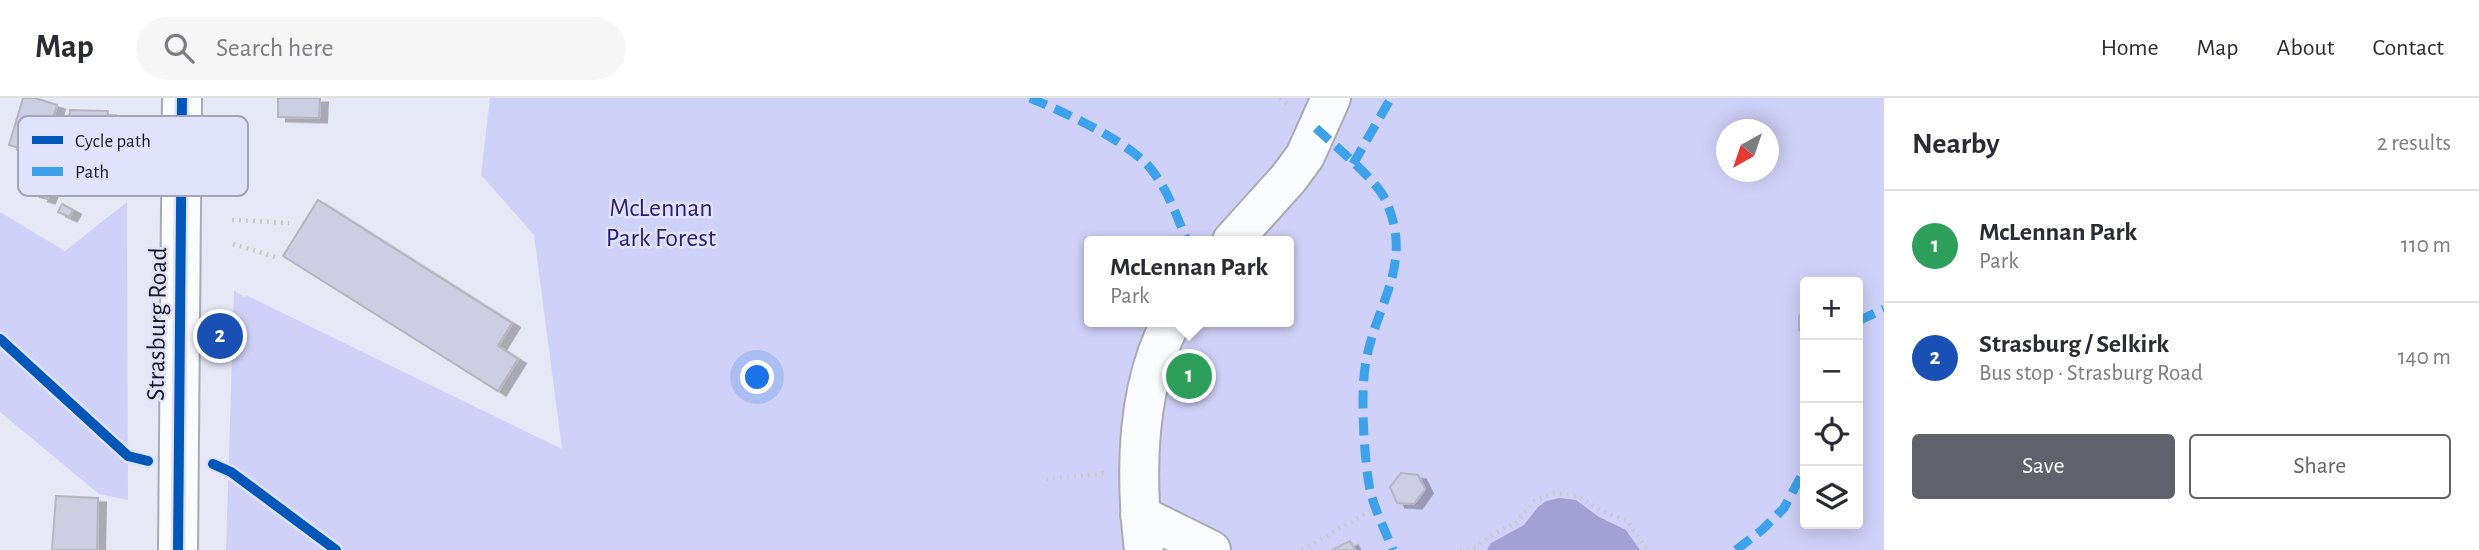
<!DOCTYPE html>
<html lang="en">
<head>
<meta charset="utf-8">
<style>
  body { margin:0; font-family:"Alegreya Sans",sans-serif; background:#f7f7f7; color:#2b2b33 }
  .controls { position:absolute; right:21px; bottom:21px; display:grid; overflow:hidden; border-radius:7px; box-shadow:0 4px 18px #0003 }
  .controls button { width:63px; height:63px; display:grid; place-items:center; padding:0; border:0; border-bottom:2px solid #e1e1e2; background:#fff; color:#2b2b33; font:35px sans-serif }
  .compass { position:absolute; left:1716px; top:21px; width:63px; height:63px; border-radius:50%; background:#fff; box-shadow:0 4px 18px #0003; rotate:220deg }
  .you { position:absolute; left:758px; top:280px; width:24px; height:24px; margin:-18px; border:5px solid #fff; border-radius:50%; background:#1a73e8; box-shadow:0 0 0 10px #1a73e833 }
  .badge { display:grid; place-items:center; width:46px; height:46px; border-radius:50%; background:#60616b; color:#fff; font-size:23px; font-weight:700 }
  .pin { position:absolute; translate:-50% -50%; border:4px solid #fff; box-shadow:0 2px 7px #0006 }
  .popup { position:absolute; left:1084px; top:138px; width:210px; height:91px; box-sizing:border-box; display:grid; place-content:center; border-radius:7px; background:#fff; filter:drop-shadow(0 2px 5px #0005); font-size:23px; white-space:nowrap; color:#7c7c81 }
  .popup b { font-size:26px; color:#2b2b33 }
  .popup::after { content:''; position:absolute; left:50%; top:100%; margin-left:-14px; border:14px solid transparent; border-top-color:#fff }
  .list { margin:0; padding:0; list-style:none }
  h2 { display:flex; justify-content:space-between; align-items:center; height:91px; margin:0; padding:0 28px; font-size:30px }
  h2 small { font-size:23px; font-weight:400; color:#7c7c81 }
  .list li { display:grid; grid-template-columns:46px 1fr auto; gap:21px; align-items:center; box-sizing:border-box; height:112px; padding:0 28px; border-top:2px solid #e1e1e2 }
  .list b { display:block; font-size:26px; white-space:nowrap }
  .list p { margin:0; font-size:23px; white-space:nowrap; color:#7c7c81 }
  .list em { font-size:23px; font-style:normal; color:#7c7c81 }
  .actions { display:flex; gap:14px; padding:21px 28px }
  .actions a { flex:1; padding:16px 0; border:2px solid #60616b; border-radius:7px; text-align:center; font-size:24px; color:#60616b }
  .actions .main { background:#60616b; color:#fff }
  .icon { flex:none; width:38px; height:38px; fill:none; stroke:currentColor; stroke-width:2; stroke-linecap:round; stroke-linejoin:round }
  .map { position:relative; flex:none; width:1884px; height:452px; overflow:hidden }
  header { display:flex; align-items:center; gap:42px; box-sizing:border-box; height:98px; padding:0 35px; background:#fff; border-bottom:2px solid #e1e1e2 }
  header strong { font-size:33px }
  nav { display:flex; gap:38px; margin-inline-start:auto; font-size:24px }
  .search { width:490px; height:63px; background:#f7f7f7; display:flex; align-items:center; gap:18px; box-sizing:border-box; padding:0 24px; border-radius:38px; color:#7c7c81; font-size:26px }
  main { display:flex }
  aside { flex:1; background:#fff }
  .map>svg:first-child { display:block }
  .green { fill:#d0d1f8; fill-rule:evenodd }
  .water { fill:#a2a1d4 }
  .building { fill:#cdcee1; stroke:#b6b6c0; stroke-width:2; filter:url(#shadow) }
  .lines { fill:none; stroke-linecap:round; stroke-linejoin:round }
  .minor-casing { stroke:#a9aab5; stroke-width:42 }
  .path { stroke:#cacace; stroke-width:4.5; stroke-dasharray:2 5; stroke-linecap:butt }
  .minor { stroke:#fbfcfe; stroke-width:38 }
  .quiet { stroke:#3da2ea; stroke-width:9; stroke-dasharray:18 9; stroke-linecap:butt }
  .cycleway-casing { stroke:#e1e2fb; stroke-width:15 }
  .cycleway { stroke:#0057b8; stroke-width:10 }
  .labels { text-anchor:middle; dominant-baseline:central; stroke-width:5; stroke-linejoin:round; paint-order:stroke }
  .park-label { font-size:26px; fill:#2c1d6c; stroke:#e1e2fb }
  .street-label { font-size:26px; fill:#181820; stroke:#e1e2fb }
  .key { fill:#e1e2fb; stroke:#a5a5b9; stroke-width:2 }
  .key-label { font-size:19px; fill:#181820 }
</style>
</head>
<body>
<header>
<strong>Map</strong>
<div class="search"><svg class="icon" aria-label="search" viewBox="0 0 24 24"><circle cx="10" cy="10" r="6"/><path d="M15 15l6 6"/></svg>Search here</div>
<nav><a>Home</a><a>Map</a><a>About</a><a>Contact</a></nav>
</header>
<main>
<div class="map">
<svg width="1884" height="452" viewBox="0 0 1884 452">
  <defs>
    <filter id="shadow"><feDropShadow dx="8" dy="4.5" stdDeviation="0" flood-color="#0004"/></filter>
  </defs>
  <rect width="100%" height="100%" fill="#e7e8f5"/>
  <path class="green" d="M490,0H1884V452H226L234,193L245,199L246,197L562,351L534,137L481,77ZM1727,32H1769V74H1727ZM1089,143H1289V224H1089ZM1805,184H1858V426H1805Z
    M127,104L128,402L99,396L0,314V114L65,153Z"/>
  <path class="water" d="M1560,400L1576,402L1599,419L1626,432L1640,452H1487L1491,445L1524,427L1537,410L1546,403Z"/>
  <path class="building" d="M23,0H35L57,7L43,57L46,58L42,69L33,66L36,55L9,47Z
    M278,0H320L319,20L278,19Z
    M70,12L108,13L107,46H102V76L68,75L69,33L58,32L59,22H69Z
    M44,89L51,91L47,101L40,99Z
    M318,102L512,225L498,248L518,261L498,293L283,158Z
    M62,106L73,112L69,119L58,114Z
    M1805,211V237L1799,232V218Z
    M1401,375L1418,377L1425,391L1414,406L1397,405L1390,389Z
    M56,398L98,400L97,452H52Z
    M1350,443L1355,452H1332Z"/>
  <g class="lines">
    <g class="minor-casing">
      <path id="minor" d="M1232,143L1288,81L1305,58L1331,0
        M1140,417L1211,452
        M178,452L182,0
        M1144,452C1135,377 1135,292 1171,224"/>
    </g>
    <path class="path" d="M1280,0L1291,9
      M232,122L289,125
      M233,146L279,160
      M1046,381L1107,375
      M1302,452L1375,410
      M1460,452L1476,449L1493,436L1516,425L1534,403L1554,395L1578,398L1600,412L1627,423L1647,452"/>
    <use href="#minor" class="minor"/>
    <path class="quiet" d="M1030,0C1062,13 1130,44 1151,71C1168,92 1177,119 1187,143
      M1316,30C1336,49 1376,81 1386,103C1414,166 1377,204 1366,263C1360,294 1364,361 1370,392C1375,413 1385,432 1393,452
      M1353,66L1391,0
      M1858,223L1884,211
      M1736,452L1762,432L1784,410L1805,371"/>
    <g class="cycleway-casing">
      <path id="cycleway" d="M0,241L128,358L148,363
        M213,366L231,374L336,452
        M178,452L182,0"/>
    </g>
    <use href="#cycleway" class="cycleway"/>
  </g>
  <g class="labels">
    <g class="park-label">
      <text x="661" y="110">McLennan<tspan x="661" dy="30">Park Forest</tspan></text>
    </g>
    <g class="street-label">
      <text transform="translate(157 226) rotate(-89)">Strasburg Road</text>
    </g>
  </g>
  <rect x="18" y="18" width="230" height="80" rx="10" class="key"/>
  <rect x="32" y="38" width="31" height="8" fill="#0057b8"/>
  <rect x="32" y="69" width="31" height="9" fill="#3da2ea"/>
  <g class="key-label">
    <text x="75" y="49">Cycle path</text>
    <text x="75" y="80">Path</text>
  </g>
</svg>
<div class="controls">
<button>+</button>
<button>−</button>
<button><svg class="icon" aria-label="locate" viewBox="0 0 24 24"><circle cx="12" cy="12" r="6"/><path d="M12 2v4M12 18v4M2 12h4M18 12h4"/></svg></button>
<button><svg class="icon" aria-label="layers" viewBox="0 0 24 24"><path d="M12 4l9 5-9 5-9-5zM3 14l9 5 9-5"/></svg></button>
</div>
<svg class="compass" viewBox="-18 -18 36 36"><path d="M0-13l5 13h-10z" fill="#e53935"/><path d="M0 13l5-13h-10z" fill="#7c7c81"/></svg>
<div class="you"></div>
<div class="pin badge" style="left:1189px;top:278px;background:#2e9e5b">1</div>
<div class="popup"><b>McLennan Park</b>Park</div>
<div class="pin badge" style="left:220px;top:238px;background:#1a4fb4">2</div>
</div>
<aside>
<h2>Nearby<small>2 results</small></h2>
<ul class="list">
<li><span class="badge" style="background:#2e9e5b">1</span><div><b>McLennan Park</b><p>Park</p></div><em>110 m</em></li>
<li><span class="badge" style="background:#1a4fb4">2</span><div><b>Strasburg / Selkirk</b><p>Bus stop · Strasburg Road</p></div><em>140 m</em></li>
</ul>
<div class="actions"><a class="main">Save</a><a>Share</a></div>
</aside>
</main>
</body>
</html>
